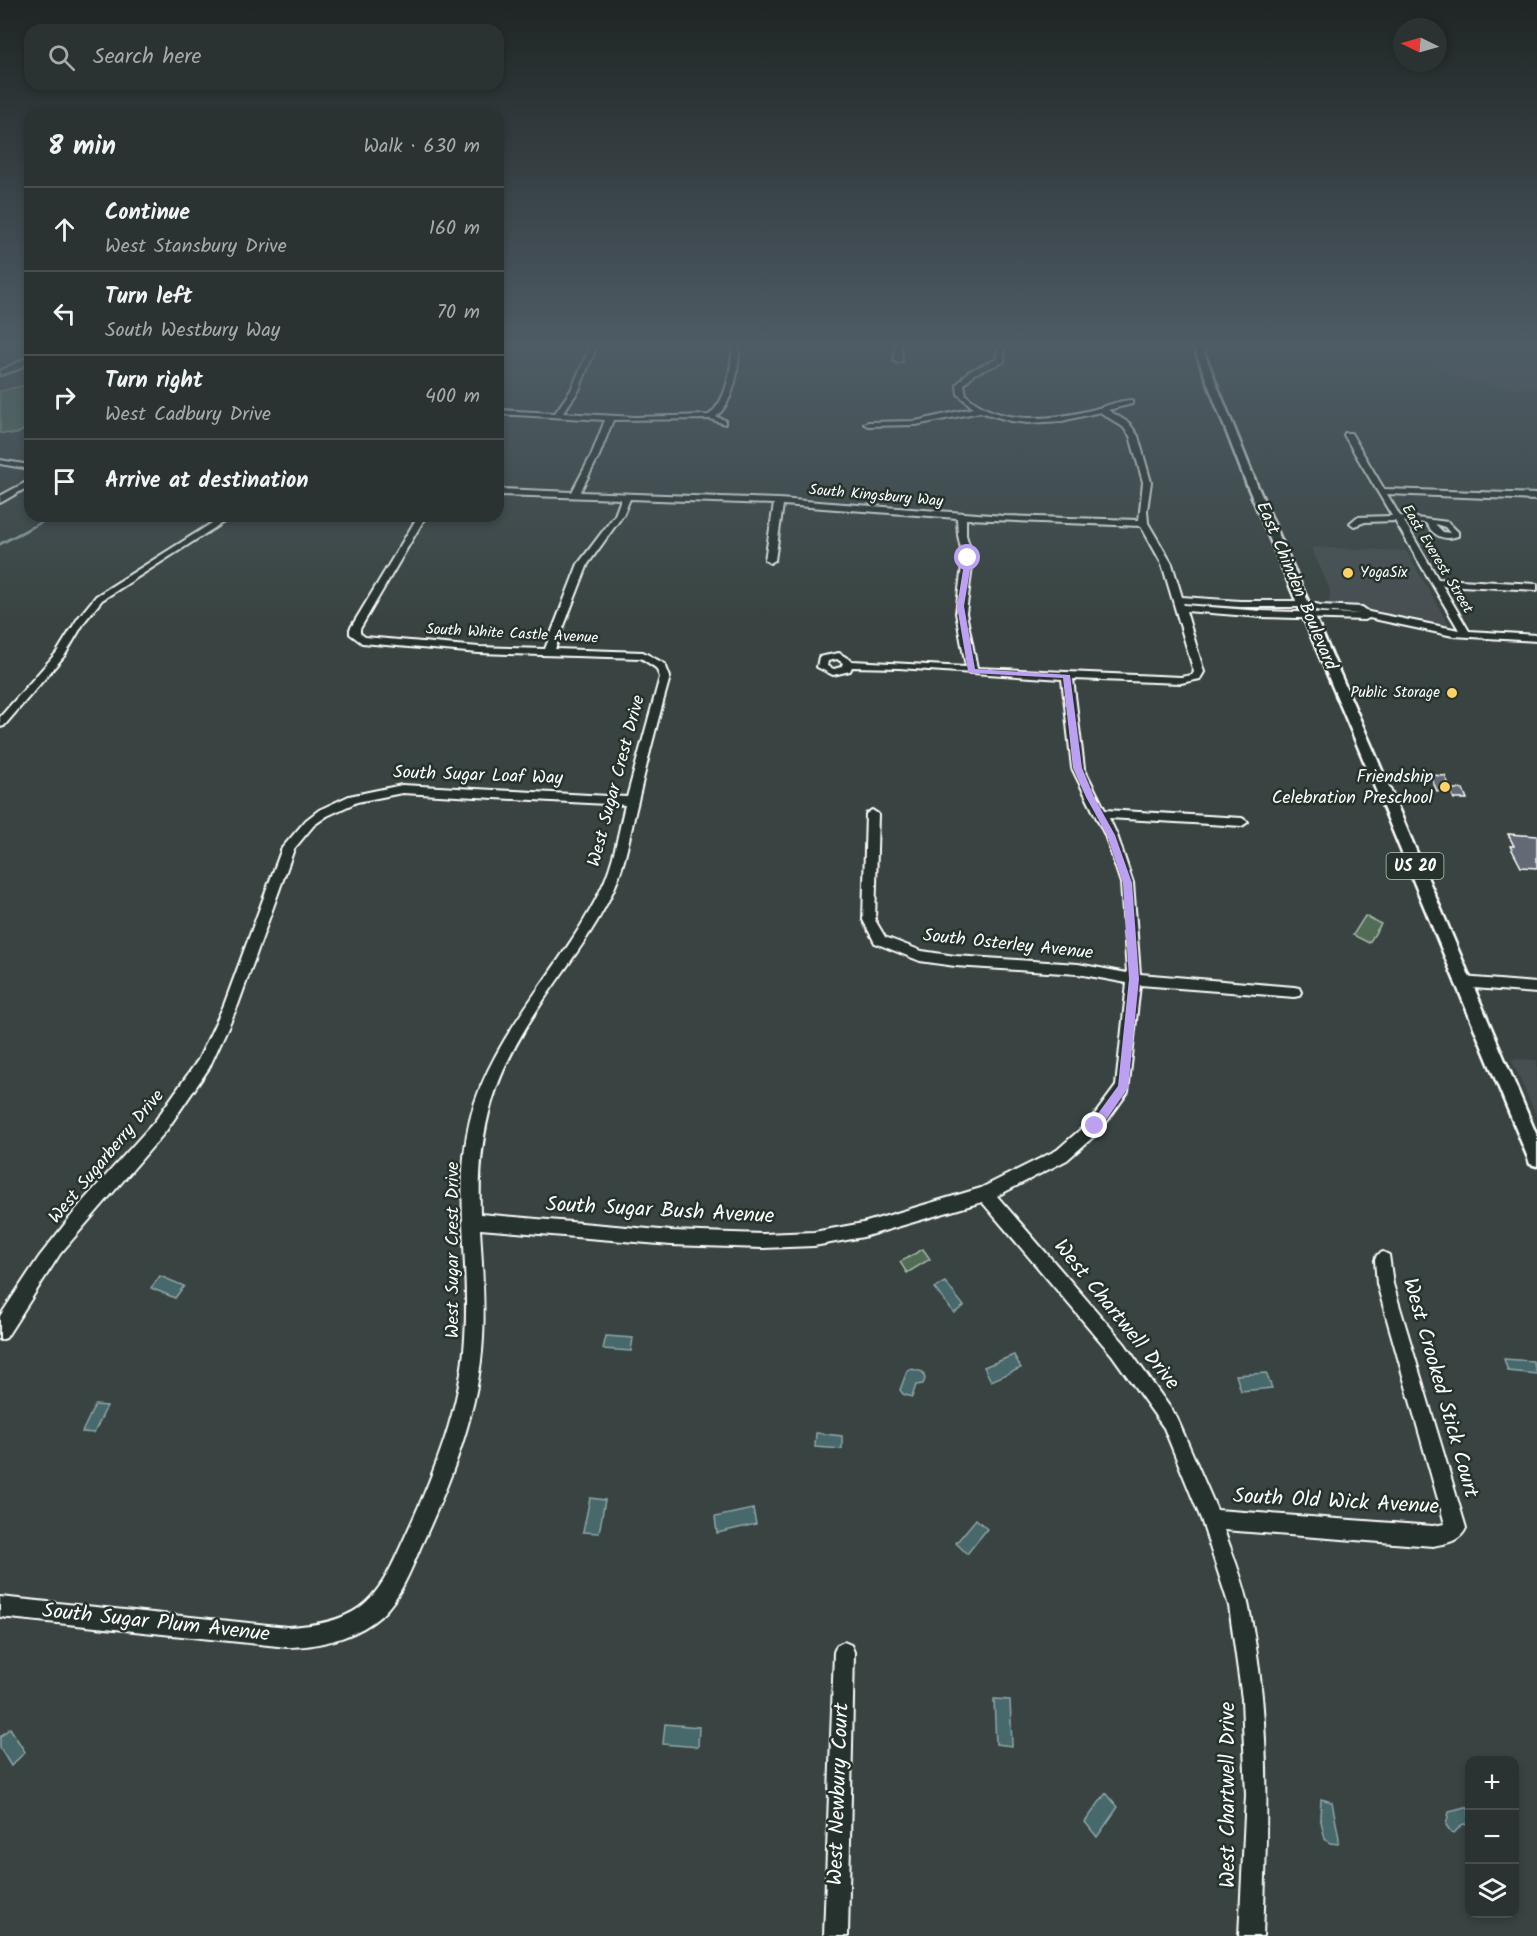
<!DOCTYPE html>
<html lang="en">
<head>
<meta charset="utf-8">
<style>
  body { margin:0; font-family:Kalam,sans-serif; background:#333b3a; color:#f1f3f6 }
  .controls { position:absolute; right:18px; bottom:18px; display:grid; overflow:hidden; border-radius:12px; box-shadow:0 3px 9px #0003 }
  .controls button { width:54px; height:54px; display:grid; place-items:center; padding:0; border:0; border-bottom:2px solid #474e4d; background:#2b3332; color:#f1f3f6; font:30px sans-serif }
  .compass { position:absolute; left:1393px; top:18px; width:54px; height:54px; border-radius:50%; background:#2b3332; box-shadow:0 3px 9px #0003; rotate:275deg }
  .stop { position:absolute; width:18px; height:18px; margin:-14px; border:4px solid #bca0f2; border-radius:50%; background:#fff }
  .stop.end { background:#bca0f2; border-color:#fff; box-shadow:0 2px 6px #0008 }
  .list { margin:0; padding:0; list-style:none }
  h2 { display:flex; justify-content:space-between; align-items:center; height:78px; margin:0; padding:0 24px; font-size:26px }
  h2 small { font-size:20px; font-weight:400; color:#a6aaac }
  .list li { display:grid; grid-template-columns:39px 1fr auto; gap:18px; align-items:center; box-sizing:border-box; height:84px; padding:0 24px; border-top:2px solid #474e4d }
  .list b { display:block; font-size:22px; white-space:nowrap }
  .list p { margin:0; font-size:20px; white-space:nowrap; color:#a6aaac }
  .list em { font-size:20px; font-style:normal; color:#a6aaac }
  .icon { flex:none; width:33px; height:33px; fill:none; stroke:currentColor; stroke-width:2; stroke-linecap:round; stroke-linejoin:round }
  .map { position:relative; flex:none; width:1537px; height:1936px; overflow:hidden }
  .search { position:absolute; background:#2b3332; box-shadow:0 3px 9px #0003; left:24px; top:24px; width:480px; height:66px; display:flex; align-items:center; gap:15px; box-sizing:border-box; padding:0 21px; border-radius:18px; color:#a6aaac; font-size:22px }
  .panel { position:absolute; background:#2b3332; box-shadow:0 3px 9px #0003; left:24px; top:108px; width:480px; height:414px; border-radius:18px }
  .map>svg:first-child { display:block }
  .built { fill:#464f51 }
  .green { fill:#516d55; stroke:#a8b6aa; stroke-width:1.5 }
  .water { fill:#46696c; stroke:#90a5a7; stroke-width:1.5 }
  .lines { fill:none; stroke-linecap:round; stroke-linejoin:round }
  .stream-far1 { stroke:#90a5a7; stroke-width:2 }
  .stream { stroke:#90a5a7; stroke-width:3 }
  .building { fill:#646a74; stroke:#fff; stroke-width:1.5 }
  .minor-casing { stroke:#fff; stroke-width:4 }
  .major-casing { stroke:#fff; stroke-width:5 }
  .minor { fill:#26332d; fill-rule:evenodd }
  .major { fill:#26332d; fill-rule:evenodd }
  .route { fill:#bca0f2 }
  .poi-dot { fill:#ffd166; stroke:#26332d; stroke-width:2 }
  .labels { text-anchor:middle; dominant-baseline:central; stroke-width:5; stroke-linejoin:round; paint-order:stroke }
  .far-street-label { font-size:15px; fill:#fff; stroke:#26332d }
  .far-poi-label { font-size:15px; fill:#fff; stroke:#26332d; text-anchor:start }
  .shield { fill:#26332d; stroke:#bec2c0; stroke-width:1.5 }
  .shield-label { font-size:16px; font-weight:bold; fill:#fff }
  .street-label { font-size:18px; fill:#fff; stroke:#26332d }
  .poi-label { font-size:18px; fill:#fff; stroke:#26332d; text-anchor:end }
  .near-street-label { font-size:21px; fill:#fff; stroke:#26332d }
</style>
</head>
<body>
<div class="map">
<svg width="1537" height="1936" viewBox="0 0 1537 1936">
  <rect width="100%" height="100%" fill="#394442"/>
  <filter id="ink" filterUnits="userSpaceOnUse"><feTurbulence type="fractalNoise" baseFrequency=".0167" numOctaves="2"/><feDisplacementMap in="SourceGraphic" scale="12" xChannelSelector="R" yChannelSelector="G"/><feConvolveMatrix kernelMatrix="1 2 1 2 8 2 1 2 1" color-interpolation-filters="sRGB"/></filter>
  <g filter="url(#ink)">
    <path class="built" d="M1422,345H1537V389L1500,387L1450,375L1439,368Z
      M1311,547L1406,551L1451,628H1441L1365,608L1331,606L1329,603L1330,590Z
      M1511,1059L1537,1060V1117Z"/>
    <path class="green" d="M30,384V426L17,434L0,433V391Z
      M1365,916L1381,924L1369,943L1353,935Z
      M923,1249L930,1259L907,1273L900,1262Z"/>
    <path class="water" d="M160,1276L184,1286L175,1298L151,1288Z
      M945,1282L964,1306L954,1313L934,1288Z
      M606,1336L633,1338L631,1351L603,1349Z
      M1014,1355L1021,1368L991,1381L984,1367Z
      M1504,1359L1533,1361L1537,1374L1508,1371Z
      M912,1369L923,1372L925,1379L923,1384L916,1385L912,1397L903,1394L900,1390L907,1371Z
      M1266,1373L1272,1388L1241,1391L1236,1375Z
      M95,1405L107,1406L94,1433L82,1432Z
      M816,1433L842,1436V1449L815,1447Z
      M590,1498L605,1500L599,1533L583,1532Z
      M753,1509L756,1524L717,1533L715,1517Z
      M976,1519L987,1529L967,1554L956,1543Z
      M994,1699L1010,1700L1012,1746L996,1744Z
      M665,1724L699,1727L698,1747L663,1744Z
      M10,1728L25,1752L11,1766L0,1748V1737Z
      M1106,1793L1118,1807L1097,1837L1085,1822Z
      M1321,1799L1332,1802L1339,1838L1338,1844L1330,1843L1325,1839L1320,1817Z
      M1465,1808H1469V1825L1463,1824L1454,1833L1451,1832L1446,1825L1449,1812Z"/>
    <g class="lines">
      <path class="stream-far1" d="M29,529L54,516"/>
      <path class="stream" d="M0,544L32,527"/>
    </g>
    <path class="building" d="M1430,775L1445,776L1451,789H1463L1467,799H1454L1451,792L1437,791Z
      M1508,834L1537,836V868L1521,867L1510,846H1514Z"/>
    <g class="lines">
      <g class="minor-casing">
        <path id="minor" d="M591,345H597L579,390L563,413L635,417L709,415C728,399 731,368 733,345H739C739,368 735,401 716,417L725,420V424L710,419L613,420L599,456L580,492L779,499L1004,516L1139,520L1143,482L1130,436L1123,427L1100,412L1062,421L1028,423L1011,421L980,412L916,425L868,426L864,424L868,422L916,421L973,408L958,394L957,384L969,371L997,359L998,345H1004V362L974,374L964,384L966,395C998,426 1052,420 1091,410C1104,407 1119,400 1132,400V404L1108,410L1129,423L1138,436L1151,482L1147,510L1148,523L1172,564L1182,597L1240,601H1304L1320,605L1362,607L1369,612L1459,630L1395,521L1365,522L1354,526L1350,523L1357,517L1392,516L1344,435L1345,433H1351L1384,489L1537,494V500L1387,494L1400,516L1448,522L1458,532V536C1443,541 1434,536 1426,523L1404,521L1438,579L1537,584V590L1442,585L1469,631L1537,635V641L1453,636L1369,618L1365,620L1261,617L1186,611L1204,672L1200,679L1181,683L1073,679L1084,768L1105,810L1242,818L1248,822L1242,826L1109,818L1117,835L1133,883L1140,974L1294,987L1299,988L1301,992L1299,996L1294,997L1140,985L1128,1092L1100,1131L1067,1160L997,1196L1124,1343L1176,1416L1217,1510L1433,1526L1445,1524L1377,1284L1375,1260L1377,1255L1383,1252L1389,1255L1393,1284L1466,1528C1460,1542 1446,1543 1433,1546L1224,1530C1233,1555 1244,1582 1249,1608C1272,1719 1267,1824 1263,1936H1239L1246,1795L1242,1699L1229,1606L1201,1519L1164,1428L1112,1355L982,1202L863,1237L814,1246L763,1248L671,1245L480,1229C482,1265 485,1302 483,1338C479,1411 451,1481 421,1546C410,1572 397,1606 373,1622C349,1639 316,1647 287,1647L0,1617V1597L287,1627C312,1626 339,1622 359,1608C382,1592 394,1561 405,1537C434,1474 461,1407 465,1338C471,1260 450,1178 475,1102C502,1023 564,965 600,891C614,864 618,833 625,805L402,793L357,802L327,816L314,825L294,849L238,1005L209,1068L166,1131L60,1254L6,1338L0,1340V1316L39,1257L83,1201L155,1121L198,1060L224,1005L282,848L306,820L319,810L349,796L402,785L627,797L660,677L656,668L641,658L479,653L362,643L350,634V629L418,516H426L360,629V633L365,637L479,647L545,649L578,564L615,515L621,499L498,495V489L572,492L591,456L605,420L498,414V410L555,413L571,390ZM630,499L774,504L765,560L770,563L775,560L783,505L957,518L958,535L963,558L956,613L966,667L852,661L839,653L819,657L817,667L833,675L850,671L852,667L899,668L1062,679L1072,768L1105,835L1121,883L1127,973L1078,964L955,956L922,951L885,937L875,920L878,814L872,810L866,814L863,920L875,943L920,961L955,966L1078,974L1127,983L1116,1086L1090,1121L1057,1150L981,1188L863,1223L814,1232L763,1234L671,1231L480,1214C477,1127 494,1073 543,1001C568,964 596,929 614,889C626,862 630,833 637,805C647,762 658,719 670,677L665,664L643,652L555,649L588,564L623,515ZM966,519L1141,526L1162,564L1194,672L1192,675L1181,677L977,668L966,613L973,558L966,535ZM1435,524L1445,527L1450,533L1443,532ZM1183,603L1240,607H1304L1320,611L1360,614L1261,611L1184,605ZM837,659L843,663L841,667L834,669L827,666L828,661Z
          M895,345H901L902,361L898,363L894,361Z
          M30,356V361L19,369L0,375V371Z
          M0,460L30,465V469L0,464Z
          M30,480V486L0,503V496Z
          M223,516H233L102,600L85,621L65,655L4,726L0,727V717L57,652L78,618L96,596Z
          M1462,977L1537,983V993L1462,987L1457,986L1455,982L1457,978Z
          M844,1642L851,1645L854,1652L848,1936H824L834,1652L837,1645Z"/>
      </g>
      <g class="major-casing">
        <path id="major" d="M1193,345H1201L1257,485L1373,749L1537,1136V1166L1530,1164L1528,1158L1359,749L1247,485Z"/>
      </g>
      <use href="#minor" class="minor"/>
      <use href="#major" class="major"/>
    </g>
  </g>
  <linearGradient id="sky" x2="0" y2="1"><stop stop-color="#1f2524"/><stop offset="0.56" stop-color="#4e5c65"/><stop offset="1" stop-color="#4e5c65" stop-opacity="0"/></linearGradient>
  <rect width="1537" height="616" fill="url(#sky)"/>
  <path class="route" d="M968,556L972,558L964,606L975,669L1070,675L1082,768L1094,797L1115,835L1132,883L1139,979L1128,1088L1099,1130H1091V1123L1118,1086L1129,979L1123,883L1107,835L1086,797L1073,768L1063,678L972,673L968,671L957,606L965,558Z"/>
  <g class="poi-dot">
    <circle cx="1348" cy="573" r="6"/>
    <circle cx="1452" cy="693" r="6"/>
    <circle cx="1445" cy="787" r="6"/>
  </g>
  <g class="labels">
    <g class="far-street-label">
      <text transform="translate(876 496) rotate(5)">South Kingsbury Way</text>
      <text transform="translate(1437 559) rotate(59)">East Everest Street</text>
      <text transform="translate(512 634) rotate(3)">South White Castle Avenue</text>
    </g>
    <g class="far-poi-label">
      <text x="1360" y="573">YogaSix</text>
      <text x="1440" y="693" text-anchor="end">Public Storage</text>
    </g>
    <rect class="shield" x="1386.5" y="853" width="57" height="26" rx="4.5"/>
    <g class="shield-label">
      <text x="1415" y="866">US 20</text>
    </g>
    <g class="street-label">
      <text transform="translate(1296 586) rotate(67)">East Chinden Boulevard</text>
      <text transform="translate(478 776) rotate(2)">South Sugar Loaf Way</text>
      <text transform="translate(617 781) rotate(-75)">West Sugar Crest Drive</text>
      <text transform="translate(1008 945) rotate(6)">South Osterley Avenue</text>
      <text transform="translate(107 1157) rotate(-50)">West Sugarberry Drive</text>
      <text transform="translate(453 1250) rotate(-90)">West Sugar Crest Drive</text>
    </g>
    <g class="poi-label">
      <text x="1433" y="777">Friendship<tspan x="1433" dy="21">Celebration Preschool</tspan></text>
    </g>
    <g class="near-street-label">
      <text transform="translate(660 1211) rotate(3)">South Sugar Bush Avenue</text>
      <text transform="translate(1116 1315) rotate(51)">West Chartwell Drive</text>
      <text transform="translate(1440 1388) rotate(74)">West Crooked Stick Court</text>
      <text transform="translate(1336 1502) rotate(3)">South Old Wick Avenue</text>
      <text transform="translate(156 1623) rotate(6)">South Sugar Plum Avenue</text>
      <text transform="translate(839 1794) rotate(-88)">West Newbury Court</text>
      <text transform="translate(1228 1795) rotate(-90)">West Chartwell Drive</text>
    </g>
  </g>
</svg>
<div class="controls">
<button>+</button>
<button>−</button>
<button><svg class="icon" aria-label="layers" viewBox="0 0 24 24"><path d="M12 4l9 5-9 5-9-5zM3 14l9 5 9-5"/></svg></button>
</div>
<svg class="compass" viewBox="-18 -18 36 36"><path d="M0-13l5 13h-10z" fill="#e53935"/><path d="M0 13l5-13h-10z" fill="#a6aaac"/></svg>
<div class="stop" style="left:968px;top:558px"></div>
<div class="stop end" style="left:1095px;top:1126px"></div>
<div class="search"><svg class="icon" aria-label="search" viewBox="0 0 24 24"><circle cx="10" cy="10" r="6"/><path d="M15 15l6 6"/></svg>Search here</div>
<section class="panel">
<h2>8 min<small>Walk · 630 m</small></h2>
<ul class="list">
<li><svg class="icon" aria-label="ahead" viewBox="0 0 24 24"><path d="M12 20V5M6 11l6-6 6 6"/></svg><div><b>Continue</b><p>West Stansbury Drive</p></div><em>160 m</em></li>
<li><svg class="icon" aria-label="left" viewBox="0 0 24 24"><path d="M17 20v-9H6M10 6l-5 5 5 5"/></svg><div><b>Turn left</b><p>South Westbury Way</p></div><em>70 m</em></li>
<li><svg class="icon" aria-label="right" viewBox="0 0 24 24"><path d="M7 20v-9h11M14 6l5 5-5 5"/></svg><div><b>Turn right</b><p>West Cadbury Drive</p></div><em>400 m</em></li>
<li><svg class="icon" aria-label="arrive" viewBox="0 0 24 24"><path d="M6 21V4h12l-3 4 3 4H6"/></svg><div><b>Arrive at destination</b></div></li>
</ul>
</section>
</div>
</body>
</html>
